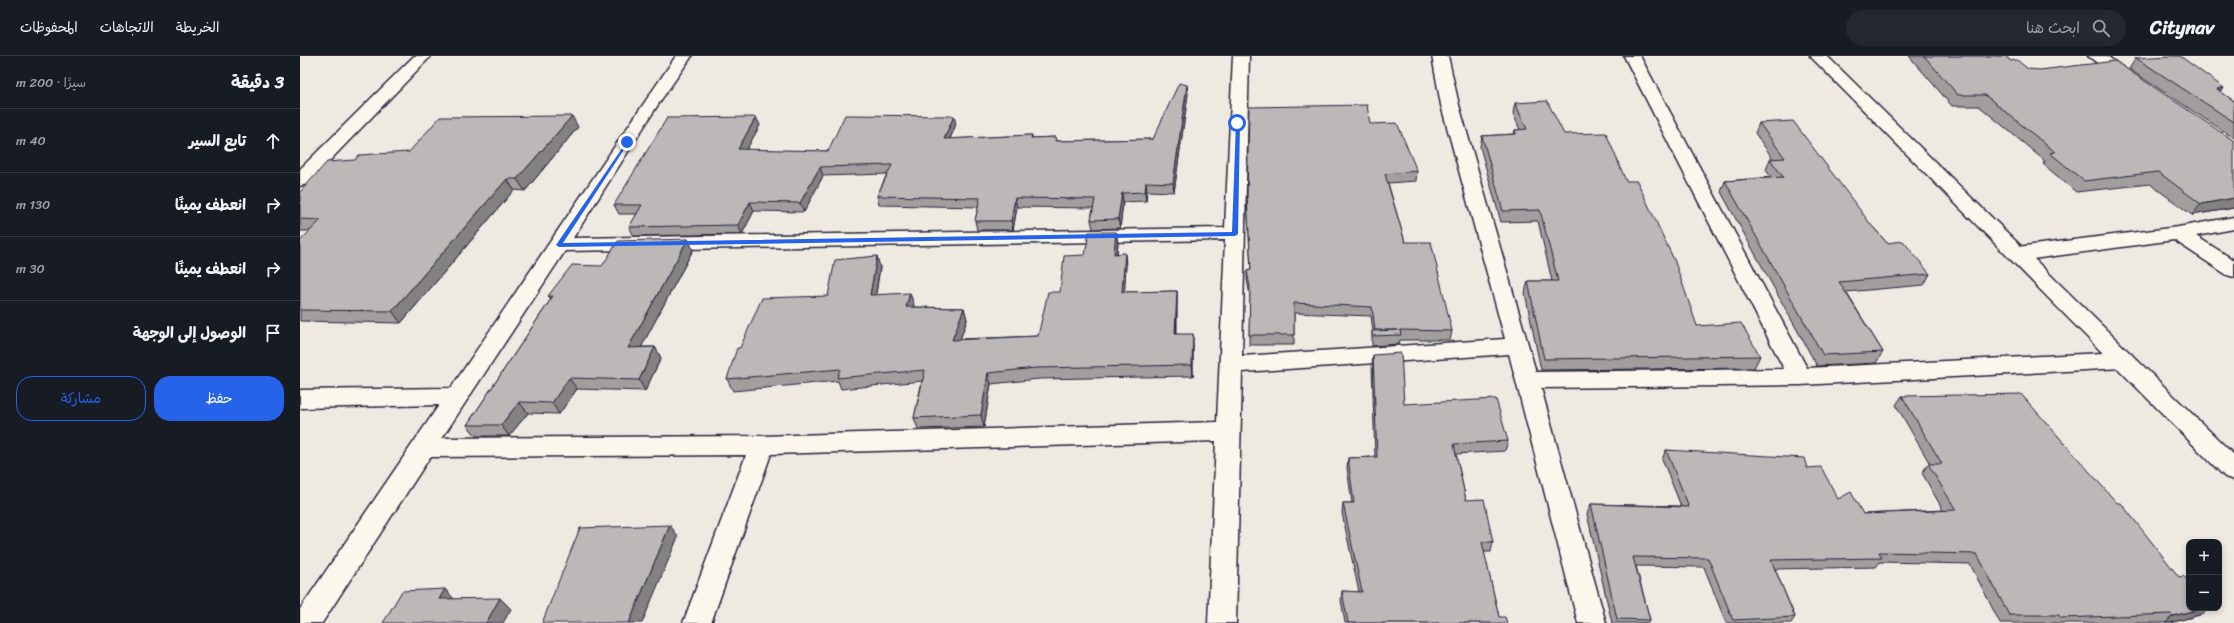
<!DOCTYPE html>
<html lang="ar">
<head>
<meta charset="utf-8">
<style>
  body { margin:0; font-family:Sriracha,"Playpen Sans Arabic",sans-serif; background:#242831; color:#f1f3f6; direction:rtl }
  .controls { position:absolute; right:12px; bottom:12px; display:grid; overflow:hidden; border-radius:8px; box-shadow:0 2px 6px #0003 }
  .controls button { width:36px; height:36px; display:grid; place-items:center; padding:0; border:0; border-bottom:1px solid #363941; background:#171b24; color:#f1f3f6; font:20px sans-serif }
  .stop { position:absolute; width:12px; height:12px; margin:-9px; border:3px solid #2563eb; border-radius:50%; background:#fff }
  .stop.end { background:#2563eb; border-color:#fff; box-shadow:0 1px 4px #0008 }
  .list { margin:0; padding:0; list-style:none }
  h2 { display:flex; justify-content:space-between; align-items:center; height:52px; margin:0; padding:0 16px; font-size:17px }
  h2 small { font-size:13px; font-weight:400; color:#9ea1a6 }
  .list li { display:grid; grid-template-columns:26px 1fr auto; gap:12px; align-items:center; box-sizing:border-box; height:64px; padding:0 16px; border-top:1px solid #363941 }
  .list b { display:block; font-size:15px; white-space:nowrap }
  .list em { font-size:13px; font-style:normal; color:#9ea1a6 }
  .actions { display:flex; gap:8px; padding:12px 16px }
  .actions a { flex:1; padding:9px 0; border:1px solid #2563eb; border-radius:16px; text-align:center; font-size:14px; color:#2563eb }
  .actions .main { background:#2563eb; color:#fff }
  .icon { flex:none; width:22px; height:22px; fill:none; stroke:currentColor; stroke-width:2; stroke-linecap:round; stroke-linejoin:round }
  .map { position:relative; flex:none; width:1934px; height:567px; overflow:hidden; direction:ltr }
  header { display:flex; align-items:center; gap:24px; box-sizing:border-box; height:56px; padding:0 20px; background:#171b24; border-bottom:1px solid #363941 }
  header strong { font-size:19px }
  nav { display:flex; gap:22px; margin-inline-start:auto; font-size:14px }
  .search { width:280px; height:36px; background:#242831; display:flex; align-items:center; gap:10px; box-sizing:border-box; padding:0 14px; border-radius:22px; color:#9ea1a6; font-size:15px }
  main { display:flex }
  aside { flex:1; background:#171b24 }
  .map>svg:first-child { display:block }
  .lines { fill:none; stroke-linecap:round; stroke-linejoin:round }
  .minor-casing { stroke:#22223b; stroke-width:3 }
  .major-casing { stroke:#22223b; stroke-width:3 }
  .minor { fill:#fbf7ec; fill-rule:evenodd }
  .major { fill:#fbf7ec; fill-rule:evenodd }
  .wall { fill:#a29e9e; stroke:#22223b }
  .shaded-wall { fill:#848181; stroke:#22223b }
  .building { fill:#bcb8b8; stroke:#22223b }
  .route { fill:#2563eb }
</style>
</head>
<body>
<header>
<strong>Citynav</strong>
<div class="search"><svg class="icon" aria-label="search" viewBox="0 0 24 24"><circle cx="10" cy="10" r="6"/><path d="M15 15l6 6"/></svg>ابحث هنا</div>
<nav><a>الخريطة</a><a>الاتجاهات</a><a>المحفوظات</a></nav>
</header>
<main>
<div class="map">
<svg width="1934" height="567" viewBox="0 0 1934 567">
  <rect width="100%" height="100%" fill="#eeeae2"/>
  <filter id="ink" filterUnits="userSpaceOnUse"><feTurbulence type="fractalNoise" baseFrequency=".025" numOctaves="2"/><feDisplacementMap in="SourceGraphic" scale="8" xChannelSelector="R" yChannelSelector="G"/><feConvolveMatrix kernelMatrix="1 2 1 2 8 2 1 2 1" color-interpolation-filters="sRGB"/></filter>
  <g filter="url(#ink)">
    <g class="lines">
      <g class="minor-casing">
        <path id="minor" d="M114,0H131L7,128L0,130V113Z
          M376,0H392L361,44L273,182L925,172L933,0H949L942,300L1205,283L1141,49L1132,0H1148L1159,49L1236,316L1484,313L1324,0H1340L1507,312L1823,296L1831,298L1834,304L1831,310L1823,312L1500,329L1241,332L1306,567H1278L1209,298L942,316L936,567H908L916,385L471,398L411,567H383L446,399L130,401L22,567H0V553L139,349L0,352V334L151,332ZM925,184L917,366L462,380L142,382L265,195Z
          M1788,0H1807L1838,23L1836,27H1824Z
          M1934,161V173L1896,180L1934,204V221L1927,219L1874,184L1717,205L1710,203L1707,198L1710,193L1717,191L1878,171Z"/>
      </g>
      <g class="major-casing">
        <path id="major" d="M1510,0H1527L1934,399V424L1925,421Z"/>
      </g>
      <use href="#minor" class="minor"/>
      <use href="#major" class="major"/>
    </g>
    <path class="wall" d="M1609,0H1705L1711,5L1728,13L1934,152L1892,159L1850,128L1776,136L1743,108L1745,105L1679,50H1652Z
      M1836,2L1924,32L1921,36L1934,45V82L1829,13Z
      M888,38L874,136L847,135L846,145L823,146L820,172L793,173L791,164L793,152L717,151L713,174H677L675,165L678,151L579,149L577,140L587,118L523,120L504,156L454,155L442,178L334,180L329,171L337,158H319L314,149L460,69L446,94L528,95L656,68L650,83L732,79V82L756,81L757,85L853,83Z
      M1215,47L1264,78L1326,125L1397,270L1460,300L1454,312L1241,314L1225,237L1228,225H1252L1238,165L1201,166L1180,91L1182,80L1214,78L1215,74H1220L1213,57Z
      M1459,67L1572,170L1587,187L1630,218L1624,229L1546,236L1583,296L1576,307L1517,310L1421,136L1425,125L1471,121L1466,114L1470,103H1473L1455,77Z
      M1070,68L1117,115L1116,125L1088,127L1105,186L1152,275L1150,284H1100L1099,288L1072,290V275H1073L1071,260L994,257V289H949L950,239L947,224V215L951,214L947,141Z
      M278,71L225,135L214,134L101,267L0,265V185L10,175H0V136L55,104Z
      M816,176L818,187L817,198L826,209L824,236L877,235V278L893,289V320L739,323L691,328L684,371L618,373L614,362L622,325L541,333L538,325L433,335L427,323L440,292L528,240L580,211L576,238L614,249L613,251L664,252L667,264L660,283L738,280L760,236L785,199Z
      M388,183L393,194L341,291H355L361,302L345,335L277,333L259,358L228,357L209,380H176L167,369L251,243L248,240Z
      M1073,299L1104,348L1208,385L1205,395L1156,398L1166,444L1193,486L1191,496H1184L1199,561L1207,567H1045L1041,544L1042,535L1059,536L1042,457L1043,447H1052L1047,412L1048,402L1075,401L1072,309Z
      M1602,340L1903,558L1870,567H1700L1670,508L1580,506L1576,511L1475,513L1495,561L1491,567H1426L1404,511L1336,510L1350,564L1348,567H1312L1287,458L1291,448L1381,450L1362,403L1366,394L1507,412L1538,443L1563,458L1643,454L1622,417L1628,408H1630L1596,349Z"/>
    <path class="shaded-wall" d="M887,29L888,38L874,136L873,127Z
      M1924,32L1916,43L1917,33Z
      M272,60L278,71L225,135L217,123Z
      M654,60L656,68L646,92L644,83Z
      M456,61L460,69L442,102L438,93Z
      M520,111L523,120L504,156L500,147Z
      M207,123L214,134L101,267L92,255Z
      M846,126L847,135L846,145L845,136Z
      M822,137L823,146L820,172L818,163Z
      M715,142L717,151L713,174L711,165Z
      M1934,142V152L1892,159L1901,148Z
      M450,146L454,155L442,178L438,169Z
      M816,176L818,187L815,209L814,198Z
      M388,183L393,194L335,303L328,292Z
      M825,197L826,209L824,248L822,236Z
      M577,200L580,211L574,250L570,239Z
      M877,235V246L876,289L875,278Z
      M610,237L614,249L610,262L606,251Z
      M664,252L667,264L656,295L652,284Z
      M893,278V320L892,309Z
      M355,291L361,302L345,335L339,324Z
      M688,317L691,328L684,371L681,359Z
      M269,322L277,333L259,358L252,347Z
      M219,346L228,357L209,380L201,369Z
      M370,469L378,481L342,567H329Z
      M145,533L156,545L139,543Z
      M200,542L211,553L203,567H186Z
      M1904,552H1910L1903,558L1870,567H1865L1873,560Z"/>
    <path class="building" d="M1624,0H1705L1711,5L1717,4L1728,13L1740,14L1815,5L1934,85V142L1901,148L1858,116L1784,125L1750,97L1755,96L1685,39H1658Z
      M1870,0H1880L1924,32L1917,33L1934,45V66L1836,2Z
      M879,27L887,29L873,127L846,126L845,136L822,137L818,163L791,164L795,143L715,142L711,165H675L680,142L577,140L592,109L520,111L500,147L450,146L438,169L329,171L342,149H314L367,62L456,61L438,93L528,95L545,59L654,60L644,83L732,79L731,82L756,81L755,85L853,83Z
      M1247,45L1264,78L1306,77L1326,125H1337L1375,206L1397,270L1441,267L1460,300L1244,303L1228,225H1258L1240,154L1203,155L1182,80L1216,78L1215,74L1227,73L1215,47Z
      M1067,49L1070,68L1097,67L1117,115L1085,118L1105,186H1131L1152,275L1100,274L1101,279L1072,280V275L1098,274H1075L1072,251L994,247V279H949L950,231L947,215L951,214L947,141L949,51Z
      M272,60L217,123H207L92,255L0,254V185L21,164L0,163V136L27,106L55,104L59,99L109,96L140,61Z
      M1493,65L1572,170L1587,187L1603,185L1630,218L1539,226L1583,296L1523,299L1425,125L1483,121L1470,103L1485,102L1459,67Z
      M789,176H816L814,198L825,197L822,236L877,235L875,278H893L892,309L736,312L688,317L681,359L614,362L625,314L537,322L540,313L427,323L437,292H440L462,242L528,240L535,204L577,200L570,239L610,237L606,251L664,252L652,284L738,280L748,236H760L764,200L785,199Z
      M388,183L328,292L355,291L339,324L269,322L252,347L219,346L201,369H167L253,240H248L272,209L302,210L318,185Z
      M1101,297L1104,348L1196,343L1208,385L1154,388L1166,444L1184,443L1193,486H1182L1199,561H1205L1207,567H1048L1042,535L1062,536L1043,447H1054L1048,402L1077,401L1073,299Z
      M1721,338L1817,447H1821L1879,521L1883,520L1889,525V552H1904L1873,560L1871,558L1761,562L1759,559H1709L1677,498L1579,496L1582,502L1471,504L1495,561L1433,564L1408,502L1333,501L1350,564L1317,563L1291,448L1389,451L1366,394L1504,402L1507,412L1521,411L1538,443L1551,436L1563,458L1656,454L1628,408H1642L1602,340Z
      M370,469L329,567H242L280,472Z
      M145,533L139,543L200,542L186,567H83L102,535Z"/>
  </g>
  <path class="route" d="M936,66L940,67L938,178L935,180L259,191L256,189L327,85L329,86L263,187L932,176Z"/>
</svg>
<div class="controls">
<button>+</button>
<button>−</button>
</div>
<div class="stop" style="left:937px;top:67px"></div>
<div class="stop end" style="left:327px;top:86px"></div>
</div>
<aside>
<h2>3 دقيقة<small>سيرًا · 200 m</small></h2>
<ul class="list">
<li><svg class="icon" aria-label="ahead" viewBox="0 0 24 24"><path d="M12 20V5M6 11l6-6 6 6"/></svg><div><b>تابع السير</b></div><em>40 m</em></li>
<li><svg class="icon" aria-label="right" viewBox="0 0 24 24"><path d="M7 20v-9h11M14 6l5 5-5 5"/></svg><div><b>انعطف يمينًا</b></div><em>130 m</em></li>
<li><svg class="icon" aria-label="right" viewBox="0 0 24 24"><path d="M7 20v-9h11M14 6l5 5-5 5"/></svg><div><b>انعطف يمينًا</b></div><em>30 m</em></li>
<li><svg class="icon" aria-label="arrive" viewBox="0 0 24 24"><path d="M6 21V4h12l-3 4 3 4H6"/></svg><div><b>الوصول إلى الوجهة</b></div></li>
</ul>
<div class="actions"><a class="main">حفظ</a><a>مشاركة</a></div>
</aside>
</main>
</body>
</html>
